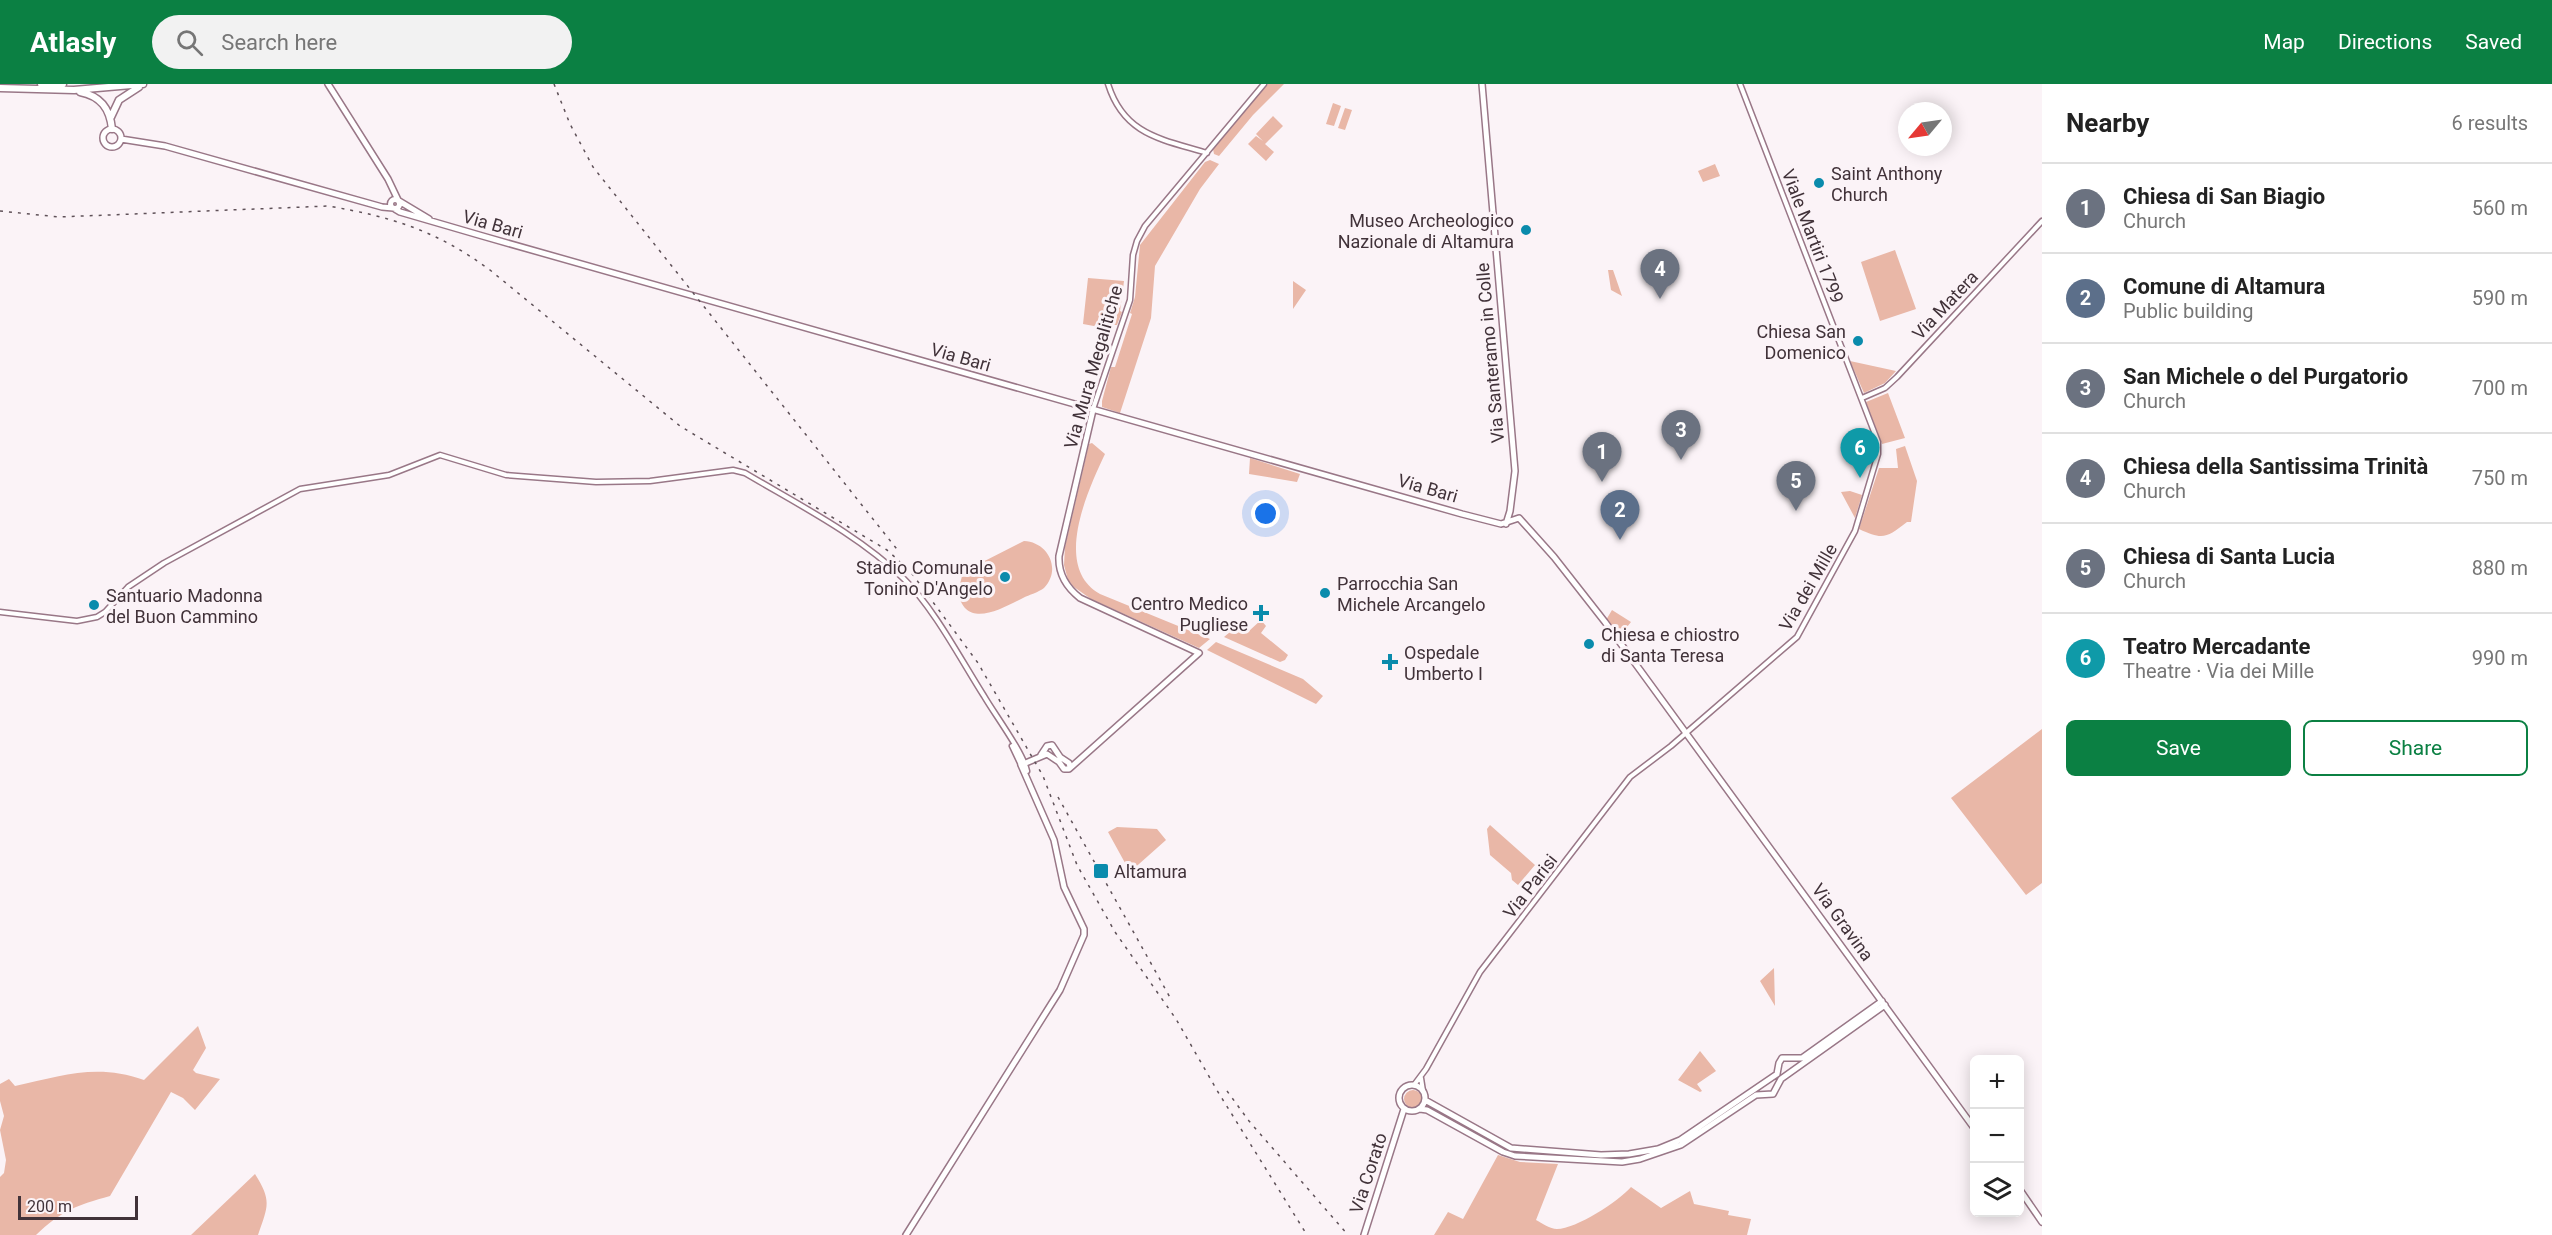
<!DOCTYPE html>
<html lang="en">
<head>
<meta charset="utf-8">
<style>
  body { margin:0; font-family:Roboto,sans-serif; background:#f2f2f2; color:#222 }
  .controls { position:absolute; right:18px; bottom:18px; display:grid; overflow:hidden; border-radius:9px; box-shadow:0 3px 15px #0003 }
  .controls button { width:54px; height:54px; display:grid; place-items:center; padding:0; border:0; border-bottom:2px solid #e0e0e0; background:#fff; color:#222; font:30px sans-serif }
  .compass { position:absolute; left:1898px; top:18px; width:54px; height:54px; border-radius:50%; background:#fff; box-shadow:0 3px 15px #0003; rotate:241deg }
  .scale { position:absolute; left:18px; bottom:15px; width:120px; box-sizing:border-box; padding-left:6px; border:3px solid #413239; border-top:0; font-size:16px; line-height:21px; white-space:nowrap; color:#413239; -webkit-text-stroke:4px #fbf3f7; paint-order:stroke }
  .you { position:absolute; left:1266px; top:430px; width:21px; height:21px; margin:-15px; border:4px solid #fff; border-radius:50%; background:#1a73e8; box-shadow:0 0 0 9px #1a73e833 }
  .badge { display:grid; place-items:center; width:39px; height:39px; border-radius:50%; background:#0b8043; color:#fff; font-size:20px; font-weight:700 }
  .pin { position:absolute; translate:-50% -50px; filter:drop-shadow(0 2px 3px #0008) }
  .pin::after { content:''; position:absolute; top:32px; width:21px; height:18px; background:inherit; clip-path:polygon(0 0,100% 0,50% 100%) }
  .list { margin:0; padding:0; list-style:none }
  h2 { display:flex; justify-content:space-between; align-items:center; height:78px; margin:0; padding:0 24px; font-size:26px }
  h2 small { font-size:20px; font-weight:400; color:#767676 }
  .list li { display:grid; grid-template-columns:39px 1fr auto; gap:18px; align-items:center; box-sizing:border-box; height:90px; padding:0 24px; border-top:2px solid #e0e0e0 }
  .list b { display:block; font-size:22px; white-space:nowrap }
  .list p { margin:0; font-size:20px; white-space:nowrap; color:#767676 }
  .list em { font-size:20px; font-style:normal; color:#767676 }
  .actions { display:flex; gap:12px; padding:18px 24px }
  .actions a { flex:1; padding:14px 0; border:2px solid #0b8043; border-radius:9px; text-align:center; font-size:21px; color:#0b8043 }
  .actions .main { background:#0b8043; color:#fff }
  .icon { flex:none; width:33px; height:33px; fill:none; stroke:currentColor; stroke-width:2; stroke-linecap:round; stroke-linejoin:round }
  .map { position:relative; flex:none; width:2042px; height:1151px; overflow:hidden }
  header { display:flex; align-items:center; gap:36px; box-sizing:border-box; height:84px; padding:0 30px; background:#0b8043; color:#fff }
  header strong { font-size:28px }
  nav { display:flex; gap:33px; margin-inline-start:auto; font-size:21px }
  .search { width:420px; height:54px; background:#f2f2f2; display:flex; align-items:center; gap:15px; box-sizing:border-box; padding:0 21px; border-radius:33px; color:#767676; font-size:22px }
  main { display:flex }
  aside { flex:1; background:#fff }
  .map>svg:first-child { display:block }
  .green { fill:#e9b7a7 }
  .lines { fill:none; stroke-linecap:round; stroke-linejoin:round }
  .minor-casing { stroke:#997787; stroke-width:7 }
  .major-casing { stroke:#997787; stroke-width:8 }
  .highway-casing { stroke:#997787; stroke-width:9 }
  .minor { stroke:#fff; stroke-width:4 }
  .major { stroke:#fff; stroke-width:5 }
  .highway { stroke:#fff; stroke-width:6 }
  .rail { stroke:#5f5158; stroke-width:1.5; stroke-dasharray:3 6; stroke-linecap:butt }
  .poi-dot { fill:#0a8bac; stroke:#fbf3f7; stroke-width:2 }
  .labels { text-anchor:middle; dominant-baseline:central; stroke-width:6; stroke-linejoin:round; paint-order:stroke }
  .poi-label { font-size:18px; fill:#413239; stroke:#fbf3f7; text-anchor:start }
  .street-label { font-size:18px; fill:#413239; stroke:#fbf3f7 }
</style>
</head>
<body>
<header>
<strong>Atlasly</strong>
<div class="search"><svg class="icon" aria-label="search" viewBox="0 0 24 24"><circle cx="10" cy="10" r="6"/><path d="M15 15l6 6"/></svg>Search here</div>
<nav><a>Map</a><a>Directions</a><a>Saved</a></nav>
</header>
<main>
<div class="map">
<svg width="2042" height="1151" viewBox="0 0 2042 1151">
  <rect width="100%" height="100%" fill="#fbf3f7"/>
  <path class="green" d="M1268,0H1284L1253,31L1219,72L1214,70L1213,65Z
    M1333,19L1341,22L1334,42L1326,40Z
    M1345,24L1352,26L1345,46L1338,44Z
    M1273,32L1283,42L1265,60L1274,68L1266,77L1248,60L1256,52L1263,57L1256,50Z
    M1210,76L1219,80L1200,105L1155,182L1151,234L1120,329L1102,323V317L1111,283H1115L1132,230L1130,229L1135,213L1140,161L1205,78Z
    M1715,80L1720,92L1703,98L1698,87Z
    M1895,166L1916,225L1880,237L1861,178Z
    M1608,186H1613L1622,212L1611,206Z
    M1088,194L1124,197L1120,227L1122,228L1117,241H1112L1110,245L1083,240Z
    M1293,197L1306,206L1293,225Z
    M1850,277L1896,287L1885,299L1864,309Z
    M1888,309L1905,354L1882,360L1866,318Z
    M1092,359L1105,370C1088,406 1052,483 1100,510L1210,555L1199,564L1091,515L1074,503L1068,496L1064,481L1065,463L1089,360Z
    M1905,362L1917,397L1911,438H1907C1887,453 1884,457 1859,445L1879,384H1898L1896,365Z
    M1250,374L1300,390L1297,398L1249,390Z
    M1850,407L1862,411L1855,434L1841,408Z
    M1024,457C1048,458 1062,485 1044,504C1039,508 1029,511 1023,514C1001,525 965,546 958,508L963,488Z
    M1612,526L1631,538L1619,553L1606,536Z
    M1261,536L1266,542L1261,549L1288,571L1285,576L1280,578L1224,553L1238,541L1249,547Z
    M1216,558L1303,595L1323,612L1316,620L1207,566Z
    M2042,645V799L2026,811L1951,714Z
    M1490,741L1535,781L1518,801L1512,796L1511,789L1490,771L1487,745Z
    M1117,743L1157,745L1166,756L1130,788L1108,748Z
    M1774,884L1775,922L1760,897Z
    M198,942L206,964L193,986L196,989L220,995L195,1026L183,1014L171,1008L110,1112C77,1121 61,1127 36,1151H0V1093L4,1089L6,1076L0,1046L4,1032L0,1017V1000L9,995L15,1002C61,992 97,979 144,996Z
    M1700,967L1716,987L1697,1000L1702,1007L1700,1008L1678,996Z
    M1404 1015a9 9 0 1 1 18 0a9 9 0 1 1-18 0Z
    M1498,1071L1520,1078L1558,1080L1536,1136C1542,1139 1550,1145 1557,1145C1576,1145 1619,1117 1631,1103L1661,1124L1690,1107L1694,1120L1729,1127L1728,1131L1751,1135L1747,1151H1434L1448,1128L1463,1135Z
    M255,1090C272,1117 268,1122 258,1151H191Z"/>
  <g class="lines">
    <g class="minor-casing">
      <path id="minor" d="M1108,0C1124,51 1161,55 1207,69
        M1862,314L1885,304L1897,293L2042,137
        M1093,325L1130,216L1133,171L1137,157L1145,142L1264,0
        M0,528L77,537L97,533L105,528L128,503L164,479L300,405L389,391L440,371L506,391L596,398L650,397L733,386L745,389C799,421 859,451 904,495C934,524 961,576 984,612C995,631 1023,668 1027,687
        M1012,662L1021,681
        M1421,994L1423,1007
        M1414,1001L1426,985L1480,888L1630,693L1671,662L1797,553L1855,447L1878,370V358L1740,0"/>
    </g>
    <g class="major-casing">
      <path id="major" d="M328,0L388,95L398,116
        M1482,0L1515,387L1510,427L1506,440
        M103 54a9 9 0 1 1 18 0a9 9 0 1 1-18 0Z
        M121,55L165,62L382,123L393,124
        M390.5 120a4.5 4.5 0 1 1 9 0a4.5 4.5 0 1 1-9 0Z
        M399,117L429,135
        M395,125L400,128L479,151L1462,430L1501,440L1519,434L1554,473L1605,538L1974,1044
        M1041,671L1047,662L1052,661L1060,673L1069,679L1070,683
        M1399 1014a13 13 0 1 1 26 0a13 13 0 1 1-26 0Z
        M1425,1016L1511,1064L1601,1071L1629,1070L1658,1065L1680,1056L1777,990L1779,979L1782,974H1802L1882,917
        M1420,1025L1427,1026L1503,1068L1515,1072L1622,1078L1640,1075L1681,1061L1756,1011L1773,1010L1781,995L1885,921
        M2020,1106L2042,1138
        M906,1151L1060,906L1084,851V845L1064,803L1054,756L1021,681L1047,670L1059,678L1064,685H1069L1199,569L1080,514C1066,503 1058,490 1059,472L1093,326
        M1364,1151L1404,1025"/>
    </g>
    <g class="highway-casing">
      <path id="highway" d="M41,0H63
        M0,4L74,6L143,0
        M80,8C101,12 110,25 112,45
        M111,33L119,16L139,3"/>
    </g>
    <use href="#minor" class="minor"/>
    <use href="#major" class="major"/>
    <use href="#highway" class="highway"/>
    <path class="rail" d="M554,0L570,40L593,83L900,469
      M0,127L59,133L328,122C393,133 437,147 490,186L680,342L887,466L910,487L978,579L1043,692L1077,781L1115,848L1176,935L1218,1008L1307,1151
      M1058,713L1172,917
      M1227,1007L1249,1037L1348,1151"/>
  </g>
  <g class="poi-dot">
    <circle cx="1819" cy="99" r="6"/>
    <circle cx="1526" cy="146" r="6"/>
    <circle cx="1858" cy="257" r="6"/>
    <circle cx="1005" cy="493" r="6"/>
    <circle cx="1325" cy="509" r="6"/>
    <circle cx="94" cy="521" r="6"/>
    <path d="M1258 520h6v6h6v6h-6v6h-6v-6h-6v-6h6z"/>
    <circle cx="1589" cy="560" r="6"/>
    <path d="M1387 569h6v6h6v6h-6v6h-6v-6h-6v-6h6z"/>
    <rect x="1093" y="779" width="16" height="16" rx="3"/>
  </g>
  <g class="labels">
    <g class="poi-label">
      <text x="1831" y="89">Saint Anthony<tspan x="1831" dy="21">Church</tspan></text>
      <text x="1514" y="136" text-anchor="end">Museo Archeologico<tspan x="1514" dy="21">Nazionale di Altamura</tspan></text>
      <text x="1846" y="247" text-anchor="end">Chiesa San<tspan x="1846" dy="21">Domenico</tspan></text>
      <text x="993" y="483" text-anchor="end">Stadio Comunale<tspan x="993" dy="21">Tonino D'Angelo</tspan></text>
      <text x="1337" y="499">Parrocchia San<tspan x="1337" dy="21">Michele Arcangelo</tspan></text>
      <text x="106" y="511">Santuario Madonna<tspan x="106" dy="21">del Buon Cammino</tspan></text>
      <text x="1248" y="519" text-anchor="end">Centro Medico<tspan x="1248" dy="21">Pugliese</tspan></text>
      <text x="1601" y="550">Chiesa e chiostro<tspan x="1601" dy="21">di Santa Teresa</tspan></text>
      <text x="1404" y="568">Ospedale<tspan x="1404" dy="21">Umberto I</tspan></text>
      <text x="1114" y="787">Altamura</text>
    </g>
    <g class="street-label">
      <text transform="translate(493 140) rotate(16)">Via Bari</text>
      <text transform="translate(1813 152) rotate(69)">Viale Martiri 1799</text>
      <text transform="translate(1945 221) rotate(-47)">Via Matera</text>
      <text transform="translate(1490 269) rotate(-95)">Via Santeramo in Colle</text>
      <text transform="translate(961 273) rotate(16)">Via Bari</text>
      <text transform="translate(1093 283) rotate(-74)">Via Mura Megalitiche</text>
      <text transform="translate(1428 404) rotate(16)">Via Bari</text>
      <text transform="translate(1808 503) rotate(-60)">Via dei Mille</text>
      <text transform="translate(1530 802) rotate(-52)">Via Parisi</text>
      <text transform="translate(1843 838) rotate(54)">Via Gravina</text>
      <text transform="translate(1368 1089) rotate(-72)">Via Corato</text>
    </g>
  </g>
</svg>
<div class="controls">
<button>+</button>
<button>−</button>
<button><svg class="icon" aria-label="layers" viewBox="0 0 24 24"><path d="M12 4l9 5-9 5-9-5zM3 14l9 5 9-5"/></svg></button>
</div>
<svg class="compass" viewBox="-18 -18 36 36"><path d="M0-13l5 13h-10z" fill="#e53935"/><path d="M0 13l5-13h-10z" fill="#767676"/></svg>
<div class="scale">200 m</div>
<div class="you"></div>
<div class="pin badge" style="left:1602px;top:398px;background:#6b7280">1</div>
<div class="pin badge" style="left:1620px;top:456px;background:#5c6f8a">2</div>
<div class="pin badge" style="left:1681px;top:376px;background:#6b7280">3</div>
<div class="pin badge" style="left:1660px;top:215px;background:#6b7280">4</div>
<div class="pin badge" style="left:1796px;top:427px;background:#6b7280">5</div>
<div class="pin badge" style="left:1860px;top:394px;background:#0f9aa8">6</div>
</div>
<aside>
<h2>Nearby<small>6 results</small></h2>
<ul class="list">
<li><span class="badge" style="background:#6b7280">1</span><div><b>Chiesa di San Biagio</b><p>Church</p></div><em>560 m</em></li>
<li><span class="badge" style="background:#5c6f8a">2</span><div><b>Comune di Altamura</b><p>Public building</p></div><em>590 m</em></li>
<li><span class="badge" style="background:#6b7280">3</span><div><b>San Michele o del Purgatorio</b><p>Church</p></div><em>700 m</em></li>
<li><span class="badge" style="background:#6b7280">4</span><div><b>Chiesa della Santissima Trinità</b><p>Church</p></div><em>750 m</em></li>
<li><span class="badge" style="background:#6b7280">5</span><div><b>Chiesa di Santa Lucia</b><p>Church</p></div><em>880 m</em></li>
<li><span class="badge" style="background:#0f9aa8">6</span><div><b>Teatro Mercadante</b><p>Theatre · Via dei Mille</p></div><em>990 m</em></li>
</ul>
<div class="actions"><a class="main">Save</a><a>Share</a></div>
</aside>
</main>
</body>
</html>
